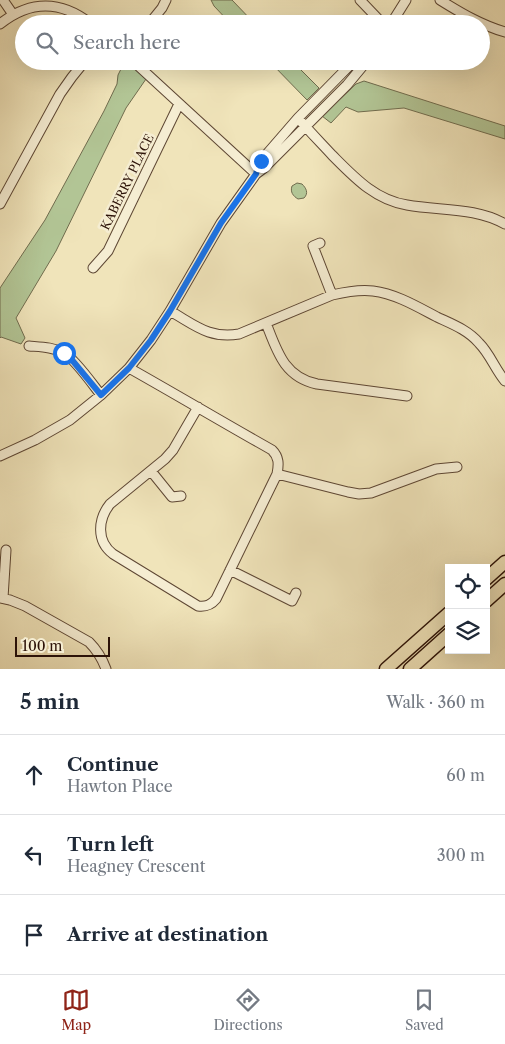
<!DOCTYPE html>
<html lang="en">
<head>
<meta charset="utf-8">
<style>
  body { margin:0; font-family:"Libre Caslon Text",serif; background:#f6f6f7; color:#1f2937 }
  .controls { position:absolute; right:15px; bottom:15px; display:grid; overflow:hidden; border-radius:0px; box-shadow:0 5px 20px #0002 }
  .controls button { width:45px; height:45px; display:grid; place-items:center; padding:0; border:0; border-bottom:1px solid #e0e1e3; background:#fff; color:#1f2937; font:25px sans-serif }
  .scale { position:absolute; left:15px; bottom:12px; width:95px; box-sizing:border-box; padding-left:5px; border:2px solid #2d1308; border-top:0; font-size:14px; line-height:18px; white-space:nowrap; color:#2d1308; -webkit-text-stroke:4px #f5edd2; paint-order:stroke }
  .stop { position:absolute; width:15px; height:15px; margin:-11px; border:4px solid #1a73e8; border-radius:50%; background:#fff }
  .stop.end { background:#1a73e8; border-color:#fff; box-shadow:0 1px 5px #0008 }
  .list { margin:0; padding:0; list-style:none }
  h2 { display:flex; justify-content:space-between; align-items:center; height:65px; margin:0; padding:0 20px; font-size:21px }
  h2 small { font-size:16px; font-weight:400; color:#747a83 }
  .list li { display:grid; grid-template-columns:32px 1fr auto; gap:15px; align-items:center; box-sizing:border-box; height:80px; padding:0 20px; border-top:1px solid #e0e1e3 }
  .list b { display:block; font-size:19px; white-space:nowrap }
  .list p { margin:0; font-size:16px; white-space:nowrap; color:#747a83 }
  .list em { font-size:16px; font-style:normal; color:#747a83 }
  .icon { flex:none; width:28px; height:28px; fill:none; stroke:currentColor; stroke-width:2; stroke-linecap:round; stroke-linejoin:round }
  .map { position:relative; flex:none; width:505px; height:669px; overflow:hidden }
  .search { position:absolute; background:#fff; box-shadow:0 5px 20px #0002; left:15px; right:15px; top:15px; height:55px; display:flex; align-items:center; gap:12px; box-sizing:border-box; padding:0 18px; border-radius:28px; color:#747a83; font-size:19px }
  .sheet { height:305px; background:#fff }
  nav { display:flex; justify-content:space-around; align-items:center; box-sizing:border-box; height:70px; border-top:1px solid #e0e1e3; background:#fff; font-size:14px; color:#747a83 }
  nav a { display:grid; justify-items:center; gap:2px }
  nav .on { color:#8f2418 }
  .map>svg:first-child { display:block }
  .green { fill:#b2c595; stroke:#706c4e }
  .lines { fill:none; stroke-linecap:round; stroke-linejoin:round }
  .minor-casing { stroke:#5e4734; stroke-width:11 }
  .highway-casing { stroke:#2d1308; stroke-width:15 }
  .minor { stroke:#f5edd2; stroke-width:9 }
  .highway { stroke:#f0e4ba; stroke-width:12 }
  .route { stroke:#1a73e8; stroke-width:6 }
  .labels { text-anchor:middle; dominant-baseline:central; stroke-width:5; stroke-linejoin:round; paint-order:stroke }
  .street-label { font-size:12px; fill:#2d1308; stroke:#f5edd2 }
</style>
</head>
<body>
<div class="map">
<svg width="505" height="669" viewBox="0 0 505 669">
  <rect width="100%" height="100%" fill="#f0e4ba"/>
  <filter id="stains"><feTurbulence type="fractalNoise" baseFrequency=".004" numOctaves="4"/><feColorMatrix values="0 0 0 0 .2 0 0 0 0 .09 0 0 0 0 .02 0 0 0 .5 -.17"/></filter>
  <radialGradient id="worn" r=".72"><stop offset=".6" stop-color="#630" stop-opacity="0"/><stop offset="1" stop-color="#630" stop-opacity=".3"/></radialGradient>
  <path class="green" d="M211,0H232L255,24H231L214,6Z
    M125,61H127L146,79L126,108L56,251L16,318L25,338L21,344L1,337L0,338V288L45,220L104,111L117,84L118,75Z
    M269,61H292L319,88L307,100Z
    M364,81L505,126V139L404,108L358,112L346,107L331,123L322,116L356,84Z
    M297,183L302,184C306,188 309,193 304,198L298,199C293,196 290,192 292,186Z"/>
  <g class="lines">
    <g class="minor-casing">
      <path id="minor" d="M3,0L12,13
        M360,0L383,24
        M440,0C461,13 481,25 505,32
        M0,24C30,0 61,0 91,24
        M149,24L162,8L166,0
        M391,24L406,0
        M133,61L256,174
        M298,118C309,131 321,143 332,155C354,177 375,200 407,205C440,211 475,207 505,224
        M256,174L264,168L347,85L367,61
        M0,204L60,94L72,77L85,61
        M320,243L313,246L332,295
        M93,268L108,251L179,104
        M170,311C195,325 209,339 239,334L332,295C345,292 359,289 373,291C396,294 416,306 437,317C452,324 468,330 479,343C490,354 495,369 505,381
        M266,323C277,351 284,377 317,384L407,396
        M29,346C41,347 53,347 64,353C75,359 93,385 101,395
        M129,368C177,395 224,423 272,450C279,457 279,464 277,474L216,599C211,605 206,607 198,606L113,554C96,541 98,519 110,504L165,459L173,450L198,407
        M0,456L35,440L70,420L101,395L129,368L151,340L170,311L221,223L256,174L259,163L298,118L354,61
        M151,471L172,497L181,496
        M277,474L348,492L359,494L371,493L436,469L457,467
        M230,570L292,601L296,593
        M0,598L10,600L25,606L89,642C97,650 102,658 106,669
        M3,598L6,550"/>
    </g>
    <g class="highway-casing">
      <path id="highway" d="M486,579L505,562
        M486,601L505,584
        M386,669L449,613
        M410,669L449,634"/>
    </g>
    <use href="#minor" class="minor"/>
    <use href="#highway" class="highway"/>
  </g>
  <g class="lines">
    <path class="route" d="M64,353L72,360L101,395L129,368L151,340L170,311L221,223L256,174L259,163L261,161"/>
  </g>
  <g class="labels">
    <g class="street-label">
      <text transform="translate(127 182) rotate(-64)">KABERRY PLACE</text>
    </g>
  </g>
  <rect width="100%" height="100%" filter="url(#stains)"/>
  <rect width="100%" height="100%" fill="url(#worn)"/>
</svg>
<div class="controls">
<button><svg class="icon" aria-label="locate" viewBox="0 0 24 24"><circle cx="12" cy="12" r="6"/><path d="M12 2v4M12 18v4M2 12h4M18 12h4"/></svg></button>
<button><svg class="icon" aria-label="layers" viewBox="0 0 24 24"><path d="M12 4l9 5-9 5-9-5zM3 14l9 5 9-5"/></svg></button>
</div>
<div class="scale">100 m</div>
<div class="stop" style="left:64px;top:353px"></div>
<div class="stop end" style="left:261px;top:161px"></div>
<div class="search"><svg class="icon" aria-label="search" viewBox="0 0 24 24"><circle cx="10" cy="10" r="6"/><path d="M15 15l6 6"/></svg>Search here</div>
</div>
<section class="sheet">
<h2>5 min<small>Walk · 360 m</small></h2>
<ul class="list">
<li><svg class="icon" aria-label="ahead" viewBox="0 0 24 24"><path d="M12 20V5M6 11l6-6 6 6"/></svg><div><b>Continue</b><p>Hawton Place</p></div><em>60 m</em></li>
<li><svg class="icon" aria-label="left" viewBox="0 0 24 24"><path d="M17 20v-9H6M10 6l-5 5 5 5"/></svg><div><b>Turn left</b><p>Heagney Crescent</p></div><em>300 m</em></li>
<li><svg class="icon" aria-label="arrive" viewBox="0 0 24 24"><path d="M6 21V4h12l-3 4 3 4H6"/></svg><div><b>Arrive at destination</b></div></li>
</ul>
</section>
<nav>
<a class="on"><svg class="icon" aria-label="map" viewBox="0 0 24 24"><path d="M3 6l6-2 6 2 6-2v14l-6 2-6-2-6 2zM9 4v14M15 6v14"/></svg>Map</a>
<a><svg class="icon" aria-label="directions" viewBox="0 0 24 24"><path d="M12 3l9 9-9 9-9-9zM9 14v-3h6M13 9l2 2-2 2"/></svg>Directions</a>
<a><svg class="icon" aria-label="saved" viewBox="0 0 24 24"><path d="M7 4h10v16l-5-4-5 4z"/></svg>Saved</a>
</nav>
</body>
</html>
